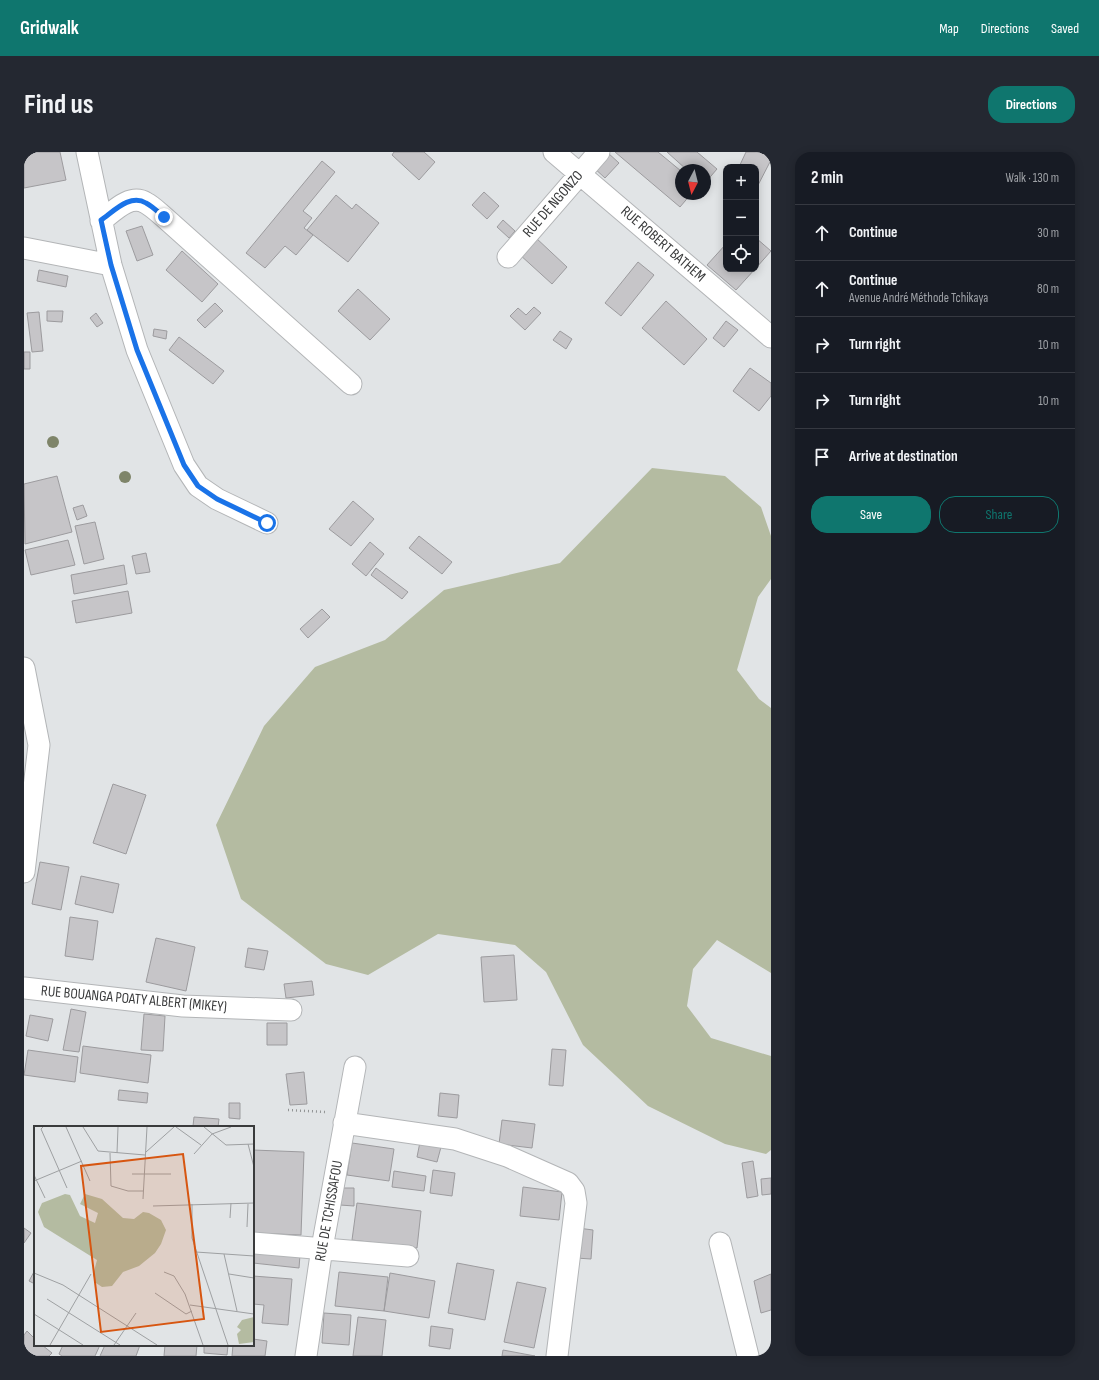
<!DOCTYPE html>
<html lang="en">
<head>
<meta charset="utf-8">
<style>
  body { margin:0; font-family:"Sofia Sans Condensed",sans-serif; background:#242831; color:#f1f3f6 }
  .controls { position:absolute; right:12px; top:12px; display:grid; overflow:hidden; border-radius:8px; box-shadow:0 2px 10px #0003 }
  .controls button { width:36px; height:36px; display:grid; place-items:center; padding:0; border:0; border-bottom:1px solid #363941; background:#171b24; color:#f1f3f6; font:20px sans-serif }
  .compass { position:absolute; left:651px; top:12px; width:36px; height:36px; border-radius:50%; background:#171b24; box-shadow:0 2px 10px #0003; rotate:187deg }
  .stop { position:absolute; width:12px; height:12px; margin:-9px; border:3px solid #1a73e8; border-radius:50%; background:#fff }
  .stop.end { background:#1a73e8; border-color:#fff; box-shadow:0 1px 4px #0008 }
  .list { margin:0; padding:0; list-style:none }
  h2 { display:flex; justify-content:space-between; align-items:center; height:52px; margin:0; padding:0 16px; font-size:17px }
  h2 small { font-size:13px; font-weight:400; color:#9ea1a6 }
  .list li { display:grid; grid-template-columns:26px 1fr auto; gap:12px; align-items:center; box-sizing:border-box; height:56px; padding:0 16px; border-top:1px solid #363941 }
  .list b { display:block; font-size:15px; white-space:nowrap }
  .list p { margin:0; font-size:13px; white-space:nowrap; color:#9ea1a6 }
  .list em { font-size:13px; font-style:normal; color:#9ea1a6 }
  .actions { display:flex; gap:8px; padding:12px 16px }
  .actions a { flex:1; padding:9px 0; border:1px solid #0f766e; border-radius:16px; text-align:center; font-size:14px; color:#0f766e }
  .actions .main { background:#0f766e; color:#fff }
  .icon { flex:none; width:22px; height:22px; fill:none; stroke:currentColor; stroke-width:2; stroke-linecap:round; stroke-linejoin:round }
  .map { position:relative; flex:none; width:747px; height:1204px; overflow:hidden; border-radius:16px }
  header { display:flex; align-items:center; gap:24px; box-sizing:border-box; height:56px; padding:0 20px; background:#0f766e; color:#fff }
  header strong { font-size:19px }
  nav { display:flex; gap:22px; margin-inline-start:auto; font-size:14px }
  .intro { display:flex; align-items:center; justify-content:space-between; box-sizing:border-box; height:96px; padding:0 24px }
  h1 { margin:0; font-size:28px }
  .button { padding:10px 18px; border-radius:16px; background:#0f766e; color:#fff; font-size:14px; font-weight:700 }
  main { display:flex; gap:24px; padding:0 24px }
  aside { flex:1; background:#171b24; border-radius:16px; box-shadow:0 2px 10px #0003 }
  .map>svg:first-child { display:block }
  .green { fill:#b4bba1 }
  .building { fill:#c6c5c8; stroke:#9c9b9e }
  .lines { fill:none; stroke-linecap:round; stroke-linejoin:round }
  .minor-casing { stroke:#b3b5b7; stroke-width:23 }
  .path { stroke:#919394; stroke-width:2.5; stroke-dasharray:1 3; stroke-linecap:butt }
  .minor { stroke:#fff; stroke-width:21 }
  .tree { fill:#7e8469 }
  .route { stroke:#1a73e8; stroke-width:5 }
  .labels { text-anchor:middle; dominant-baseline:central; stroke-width:3.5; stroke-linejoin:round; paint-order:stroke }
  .street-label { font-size:15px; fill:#3a3b3c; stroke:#fff }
  .inset-road { fill:none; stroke:#9ea0a2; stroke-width:1 }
  .view { fill:#d75611; fill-opacity:0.15; stroke:#d75611; stroke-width:2 }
  .inset-edge { fill:none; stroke:#3a3b3c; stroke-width:2 }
</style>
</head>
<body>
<header>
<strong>Gridwalk</strong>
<nav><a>Map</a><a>Directions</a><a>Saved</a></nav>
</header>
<div class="intro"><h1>Find us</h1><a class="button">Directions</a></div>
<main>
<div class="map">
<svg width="747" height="1204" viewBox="0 0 747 1204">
  <rect width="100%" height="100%" fill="#e1e4e6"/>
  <path class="green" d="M628,316L701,324L737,355L747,384V427L734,445L713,518L735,547L747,556V821L693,788L669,817L663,854L687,886L747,904V998L742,1002L701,992L624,954L559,893L522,820L491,793L414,782L344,823L302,812L217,747L192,673L240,574L291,515L361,488L420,438L536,411Z"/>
  <path class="building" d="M0,0H36L42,28L0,36Z
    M370,0H400L411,10L395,28L368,3Z
    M583,0L595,11L581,26L569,15Z
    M591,0H634L657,19V42H667L656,55Z
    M643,0H673L693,17L681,31V18H663Z
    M722,0H738L747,5V8L732,37V15H715Z
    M298,9L311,20L279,59L288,66L280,76L289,83L272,103L261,94L241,116L222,101Z
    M460,40L475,54L463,67L448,53Z
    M312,43L328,57L332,52L355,71L324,110L283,78Z
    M479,68L491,79L485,86L473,75Z
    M118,74L129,103L113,109L102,79Z
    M511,85L543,115L528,132L495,102Z
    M732,86L747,99L732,116Z
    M702,92V117H731L712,138L683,113Z
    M158,99L194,132L178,150L142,118Z
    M614,110L630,123L597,164L581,151Z
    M15,118L44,124L42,135L13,129Z
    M334,137L366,167L346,188L314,159Z
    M642,149L683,187L660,213L618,176Z
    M191,151L199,159L181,176L173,168Z
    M510,155L517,161L501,178L486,164L494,156L502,163Z
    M23,159H39L38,170L23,169Z
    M15,160L19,199L8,200L3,161Z
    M72,161L79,171L73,175L66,166Z
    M702,169L714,178L700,195L689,186Z
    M130,177L143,179L142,187L129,184Z
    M536,179L548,187L542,197L529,188Z
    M155,185L200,219L189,232L145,198Z
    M0,200H6V217H0Z
    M726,216L747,231V244L735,259L709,239Z
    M33,324L48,380L1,392L0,332Z
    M329,349L350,367L327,394L305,377Z
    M59,353L63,364L53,368L49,356Z
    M71,370L80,407L60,412L51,374Z
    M395,384L428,410L418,422L385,396Z
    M44,388L51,413L7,423L1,398Z
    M346,390L360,402L342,424L328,412Z
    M122,401L126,420L112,422L108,404Z
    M100,413L103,432L50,442L47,423Z
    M352,416L384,440L378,447L347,423Z
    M104,439L108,461L52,471L48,449Z
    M298,457L306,465L284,486L276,477Z
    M89,632L122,643L102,702L69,691Z
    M16,710L45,715L37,758L8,752Z
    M57,724L95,732L89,761L51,752Z
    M46,765L74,769L69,808L41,804Z
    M132,786L171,795L162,839L122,830Z
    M224,796L244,799L240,818L221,815Z
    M490,803L493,848L460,850L457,805Z
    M288,829L290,843L262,846L260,832Z
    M47,857L62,860L55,900L39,898Z
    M120,862L141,864L139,899L117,898Z
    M6,863L29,867L24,889L2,884Z
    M243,871H263V893H243Z
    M59,894L127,903L124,931L56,921Z
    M528,897L542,898L539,934L525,933Z
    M4,898L54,905L51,930L0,923Z
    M280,920L283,952L266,953L262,922Z
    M95,938L124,941L123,951L94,948Z
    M416,941L435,943L433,966L414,964Z
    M205,951H216V967L205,966Z
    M170,965L195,967L194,975L169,974Z
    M478,968L511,972L508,996L475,992Z
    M396,990L417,995L413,1010L393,1005Z
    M328,991L370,997L365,1029L323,1023Z
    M229,998L280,1000L277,1083L229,1081Z
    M729,1009L734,1044L723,1046L718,1011Z
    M409,1018L431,1021L428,1044L406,1041Z
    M370,1019L402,1024L400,1039L368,1035Z
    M747,1026V1042L738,1043L737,1027Z
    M499,1035L538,1040L535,1068L496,1064Z
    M316,1036H330V1054L316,1053Z
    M333,1051L397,1059L393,1096L328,1088Z
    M0,1076L7,1081L0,1091Z
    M554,1076L569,1078L567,1107L552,1106Z
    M230,1098L276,1103L275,1116L229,1111Z
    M433,1111L470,1118L461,1168L424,1161Z
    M11,1118V1132L5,1129Z
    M315,1120L364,1125L360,1159L311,1154Z
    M366,1121L411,1129L405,1166L360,1159Z
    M747,1122V1158L737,1161L730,1129Z
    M229,1124L268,1127L264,1173L238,1171L240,1153L229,1152Z
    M493,1130L522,1136L510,1196L480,1190Z
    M300,1161L327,1163L325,1193L298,1191Z
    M334,1165L362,1168L358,1204H329Z
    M407,1174L429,1177L426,1197L405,1194Z
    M3,1179L11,1187V1193H18L28,1201L25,1204H0V1183Z
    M229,1187L243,1189L241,1204H208L209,1193H229Z
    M39,1193H76L71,1204H38L35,1202Z
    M81,1193H116L112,1204H76Z
    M141,1193H173L172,1204H140Z
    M180,1193H204L203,1203L180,1201Z
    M479,1198L511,1204H478Z"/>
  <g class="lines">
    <g class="minor-casing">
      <path id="minor" d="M63,0L87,113L113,198L160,313L174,334L193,347L243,371
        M530,0L747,185
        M77,69C89,60 106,41 122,51C128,54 134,60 140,65L327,232
        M0,96L87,113
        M484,105L575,0
        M0,516L15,593L0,720
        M0,836L159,854L267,858
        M320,971L431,987L483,1004L544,1031L550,1039L552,1051L533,1204
        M229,1091L384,1104
        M696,1091L724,1204
        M282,1204L298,1096L331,915"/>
    </g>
    <path class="path" d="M264,958L301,960"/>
    <use href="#minor" class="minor"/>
  </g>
  <g class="tree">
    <circle cx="29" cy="290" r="6"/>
    <circle cx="101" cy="325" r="6"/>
  </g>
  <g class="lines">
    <path class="route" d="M140,65C134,60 128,54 122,51C106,41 89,60 77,68L87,113L113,198L160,313L174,334L193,347L243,371"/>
  </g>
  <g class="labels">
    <g class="street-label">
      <text transform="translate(529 52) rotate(-49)">RUE DE NGONZO</text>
      <text transform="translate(639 92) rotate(41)">RUE ROBERT BATHEM</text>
      <text transform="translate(110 847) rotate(5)">RUE BOUANGA POATY ALBERT (MIKEY)</text>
      <text transform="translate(305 1059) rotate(-80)">RUE DE TCHISSAFOU</text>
    </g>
  </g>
  <g transform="translate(10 974)">
    <rect width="220" height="220" fill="#e1e4e6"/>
    <path d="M31,68L36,69L46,90L61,97L64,87L46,78L51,68L68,73L89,92L100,93L109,86L115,87L127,94L132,104L127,118L121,127L105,140L89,146L78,160L68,161L62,157L59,149L63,134L10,101L4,86L8,77ZM220,191V216L205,218L203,208L207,204L203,201L208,194Z" fill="#b4bba1"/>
    <path class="inset-road" d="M9,1L7,3L33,62M32,1L56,55M49,1L64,25L111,29M142,1L167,19M170,1L192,19L220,18M214,18L220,41M112,26L140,1M76,27L77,60L94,65H109M83,27L84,1M160,28L178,8L197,1M98,48H137M0,49L11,72M0,55L48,35M109,73L113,1M158,78V112L194,219M119,80L220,77M196,92L197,77M213,101L214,78M162,126L220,130M190,128L203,185M130,146L140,150L151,168L169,219M0,147L29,159L123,219M195,148L220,152M121,167L152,188L158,185M13,173L86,219M156,179L220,188M0,188L49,219M16,219L57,148M80,219L102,187"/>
    <path class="view" d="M149,28L170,193L67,206L47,40Z"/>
    <rect width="220" height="220" class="inset-edge"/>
  </g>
</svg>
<div class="controls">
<button>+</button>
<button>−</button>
<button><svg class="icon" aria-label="locate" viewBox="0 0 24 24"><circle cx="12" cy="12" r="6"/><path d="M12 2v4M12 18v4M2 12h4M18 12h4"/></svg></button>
</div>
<svg class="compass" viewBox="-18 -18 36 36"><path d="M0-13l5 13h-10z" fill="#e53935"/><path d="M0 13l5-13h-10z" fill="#9ea1a6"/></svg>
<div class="stop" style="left:243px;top:371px"></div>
<div class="stop end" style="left:140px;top:65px"></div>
</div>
<aside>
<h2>2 min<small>Walk · 130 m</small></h2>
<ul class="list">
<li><svg class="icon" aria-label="ahead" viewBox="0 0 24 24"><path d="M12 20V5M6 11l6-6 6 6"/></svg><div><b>Continue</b></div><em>30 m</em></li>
<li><svg class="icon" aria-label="ahead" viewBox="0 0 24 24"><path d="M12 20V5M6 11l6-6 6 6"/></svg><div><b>Continue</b><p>Avenue André Méthode Tchikaya</p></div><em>80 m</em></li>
<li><svg class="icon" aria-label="right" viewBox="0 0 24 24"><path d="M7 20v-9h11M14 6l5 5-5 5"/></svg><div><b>Turn right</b></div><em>10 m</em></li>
<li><svg class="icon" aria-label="right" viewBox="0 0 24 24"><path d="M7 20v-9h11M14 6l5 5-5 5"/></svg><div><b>Turn right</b></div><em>10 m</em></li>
<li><svg class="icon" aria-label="arrive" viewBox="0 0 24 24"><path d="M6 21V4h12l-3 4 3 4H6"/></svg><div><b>Arrive at destination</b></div></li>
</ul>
<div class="actions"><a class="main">Save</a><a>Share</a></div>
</aside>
</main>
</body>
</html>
